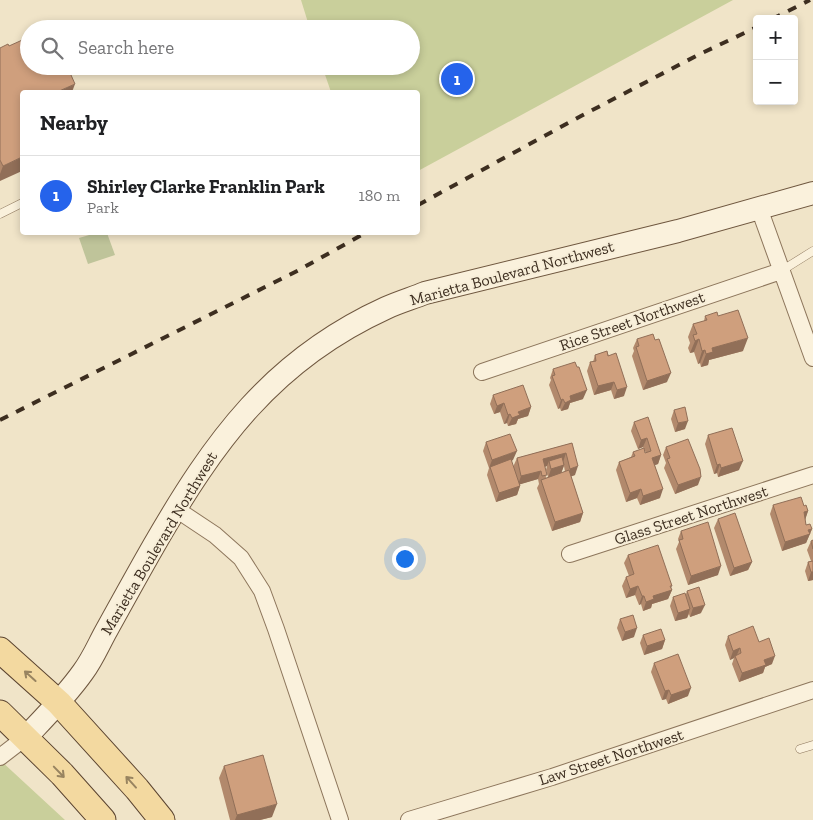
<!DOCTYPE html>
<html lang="en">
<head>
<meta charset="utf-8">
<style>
  body { margin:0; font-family:"Zilla Slab",serif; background:#f2f2f2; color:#202124 }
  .controls { position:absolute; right:15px; top:15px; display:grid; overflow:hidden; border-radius:5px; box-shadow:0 2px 8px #0003 }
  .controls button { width:45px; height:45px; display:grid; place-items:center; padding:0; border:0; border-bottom:1px solid #e0e0e0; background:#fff; color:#202124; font:25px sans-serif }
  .you { position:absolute; left:404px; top:558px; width:18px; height:18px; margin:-12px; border:4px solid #fff; border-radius:50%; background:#1a73e8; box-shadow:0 0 0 8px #1a73e833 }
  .badge { display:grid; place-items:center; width:32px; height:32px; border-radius:50%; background:#2563eb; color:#fff; font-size:16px; font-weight:700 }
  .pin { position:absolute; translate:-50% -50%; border:2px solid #fff; box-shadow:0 1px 5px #0006 }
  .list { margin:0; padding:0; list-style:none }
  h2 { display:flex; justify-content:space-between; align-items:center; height:65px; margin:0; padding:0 20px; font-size:21px }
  h2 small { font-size:16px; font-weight:400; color:#757577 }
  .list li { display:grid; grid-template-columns:32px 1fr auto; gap:15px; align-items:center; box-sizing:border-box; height:80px; padding:0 20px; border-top:1px solid #e0e0e0 }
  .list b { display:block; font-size:19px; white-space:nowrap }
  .list p { margin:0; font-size:16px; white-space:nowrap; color:#757577 }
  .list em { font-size:16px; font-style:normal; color:#757577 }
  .icon { flex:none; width:28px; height:28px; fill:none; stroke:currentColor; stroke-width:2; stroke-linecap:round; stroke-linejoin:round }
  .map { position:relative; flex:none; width:813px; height:820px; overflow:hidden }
  .search { position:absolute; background:#fff; box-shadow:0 2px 8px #0003; left:20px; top:20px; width:400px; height:55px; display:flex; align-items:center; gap:12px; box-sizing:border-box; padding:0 18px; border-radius:28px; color:#757577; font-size:19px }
  .panel { position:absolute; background:#fff; box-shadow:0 2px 8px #0003; left:20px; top:90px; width:400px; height:145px; border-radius:5px }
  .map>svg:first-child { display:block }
  .green { fill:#c9cf9b }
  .cemetery { fill:#bfc49a }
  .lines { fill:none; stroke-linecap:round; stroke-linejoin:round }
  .lane-casing { stroke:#8d765c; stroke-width:9 }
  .street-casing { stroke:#8d765c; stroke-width:18 }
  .secondary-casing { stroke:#6f573f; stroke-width:24 }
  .primary-casing { stroke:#5b4430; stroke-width:27 }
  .lane { stroke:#faf1dc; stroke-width:8 }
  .street { stroke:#faf1dc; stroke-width:16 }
  .secondary { stroke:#faf1dc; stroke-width:22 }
  .primary { stroke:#f3d9a0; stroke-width:25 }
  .rail { stroke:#3d2e20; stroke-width:4; stroke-dasharray:9 9; stroke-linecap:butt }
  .wall { fill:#b2896c; fill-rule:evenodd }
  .shaded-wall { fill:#916f58 }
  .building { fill:#cf9f7d; stroke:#916f58 }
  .oneway { stroke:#988460 }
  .labels { text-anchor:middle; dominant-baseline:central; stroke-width:4; stroke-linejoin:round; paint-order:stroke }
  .street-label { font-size:16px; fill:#3d2e20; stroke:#f7eed8 }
</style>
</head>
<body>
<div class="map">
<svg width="813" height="820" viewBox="0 0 813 820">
  <rect width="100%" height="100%" fill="#f0e4c8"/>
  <path class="green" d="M301,0H733L418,171V92H331L322,66H411V29H310Z
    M0,760L65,820H0Z"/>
  <path class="cemetery" d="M96,233H107L115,255L88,264L79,238Z"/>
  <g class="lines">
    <g class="lane-casing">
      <path id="lane" d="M0,214L22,203
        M781,271L813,251
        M800,749L813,745"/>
    </g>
    <g class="street-casing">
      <path id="street" d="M759,208L813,358
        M482,372L781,271
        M176,509L215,535L241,558L262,591L276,629L340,820
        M570,554L813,475
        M0,757L26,737
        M409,820L552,777L813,690"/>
    </g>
    <g class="secondary-casing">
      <path id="secondary" d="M26,737C46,716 66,696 83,672C92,660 98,646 105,633C121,604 137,575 153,547C214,441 272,360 386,308C399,302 413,298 425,293L678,231L813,193"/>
    </g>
    <g class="primary-casing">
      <path id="primary" d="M0,650L59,703L137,789L162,820
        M0,713L62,774L103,820"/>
    </g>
    <use href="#lane" class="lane"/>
    <use href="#street" class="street"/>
    <use href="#secondary" class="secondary"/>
    <use href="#primary" class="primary"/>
    <path class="rail" d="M772,19L810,0
      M418,205L581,116L698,55L757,27
      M0,420L299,270L367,232"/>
  </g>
  <path class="wall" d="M0,48L22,92L0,181Z
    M705,316H718L743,351L709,360L708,365L701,367L700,363L698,364L694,352L690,353L688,348L690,343L688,337L693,324L704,321Z
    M637,339L667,382L643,390L632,356L634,351L633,348Z
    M607,351L624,396L614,399L611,390L594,395L587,371L590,362H593L595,355Z
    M553,369L583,399L570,403L568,409L561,411L560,408L558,409L549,385L551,380L550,378Z
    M493,395L531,407L528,416L518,419L516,424L508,426L507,423L504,424L500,412L494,414L490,404Z
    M674,410L685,429L675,432L671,419Z
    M634,422L661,455L658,464L655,465L660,498L640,505L637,498L626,502L616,470L619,462L631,457L633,452L646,453L643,447L638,449L631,431Z
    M708,435L739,470L718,477L717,473L714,474L705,444Z
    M486,442L513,460L511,461L513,467L517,458L572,443L575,475L571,476L583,513L580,522L552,531L537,488L539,484L538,479L520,484V486L517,495L496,502L487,475L489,468L483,451ZM547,466L546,470L548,477L546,478L545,467ZM564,466L565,472L561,473Z
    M666,447L698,485L675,494L664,468L666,463L663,455Z
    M773,505L804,506L808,511L805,520L806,525L812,529L806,543L782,551L770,514Z
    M718,519L752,562L748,570L730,576L714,528Z
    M681,531L718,575L688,585L676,549L679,542L678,539Z
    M813,540V580L808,581L805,571L808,562L811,561L807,550L811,541Z
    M628,555L671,588L672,590L668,599L652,604L651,608L643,611L641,604L639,605L635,595L626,598L622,586L626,577L629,576L624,563Z
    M687,591L701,613L690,617L689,614L687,618L675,621L670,606L673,597L686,594Z
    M620,619L634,637L622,641L617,628Z
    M643,635L665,640L662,649L644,655L640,643Z
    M728,636L759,642L772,664L765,667L763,673L739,682L732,664L734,658L730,660L725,645Z
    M654,663L688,696L668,704L666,699L662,700L651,672Z
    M224,766L272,817L260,820H230L219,778Z"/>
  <path class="shaded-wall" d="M75,84L72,92H57Z
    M22,157V171L0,181V174L3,166Z
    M748,338L743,351L709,360L708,365L701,367L706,354L712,348Z
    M699,339L694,352L690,353L695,341Z
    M705,350L700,363L698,364L702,351Z
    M671,373L667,382L643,390L647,381Z
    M614,382L611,390L594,395L598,386Z
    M627,387L624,396L614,399L617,390Z
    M587,390L583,399L570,403L568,409L561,411L565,403L570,396Z
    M563,399L560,408L558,409L561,400Z
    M504,403L500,412L494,414L497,406Z
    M531,407L528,416L518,419L516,424L508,426L512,418L518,412Z
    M510,414L507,423L504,424L508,415Z
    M688,421L685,429L675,432L678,423Z
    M647,438L643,447L638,449L641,440Z
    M517,451L513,460L490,468V467L489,468L492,460Z
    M566,453L563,462L549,461L547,466L539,468L543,459Z
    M661,455L658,464L649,467L652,458Z
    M743,461L739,470L718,477L721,468Z
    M720,464L717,473L714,474L717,465Z
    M564,465L561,474L548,478L551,469Z
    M578,466L575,475L567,478L570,469Z
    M541,471L538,479L518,485L521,476Z
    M701,477L698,485L675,494L678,485Z
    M520,486L517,495L496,502L499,493Z
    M641,489L637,498L626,502L630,493Z
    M663,489L660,498L640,505L643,496Z
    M808,511L805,520L804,512Z
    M583,513L580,522L552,531L555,522Z
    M812,529L806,543L782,551L785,542Z
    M752,562L748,570L730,576L734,568Z
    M721,566L718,575L688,585L691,576Z
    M811,572H813V580L808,581Z
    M638,586L635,595L626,598L630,589Z
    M672,586L670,590H672L668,599L652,604L651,608L643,611L646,602L653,596Z
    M642,596H644L641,604L639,605Z
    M705,605L701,613L690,617L693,608Z
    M690,609L687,618L675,621L678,613Z
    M637,628L634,637L622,641L625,632Z
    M665,640L662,649L644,655L647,646Z
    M740,648L736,657L735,656L734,658L730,660L733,651Z
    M775,656L772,664L765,667L763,673L739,682L742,673L764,660Z
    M691,688L688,696L668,704L671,695Z
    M669,690L666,699L662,700L665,691Z
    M277,804L272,817L260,820H235L237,815Z"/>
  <path class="building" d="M29,37V66H67L75,84L57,92H22V157L3,166L0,160V48L8,44L9,46Z
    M738,310L748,338L712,348L713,352L706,354L705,350L702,351L699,339L695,341L693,335L697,334L693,324L707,320L705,316L717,312L718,316Z
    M653,334L655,340L659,339L671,373L647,381L636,347L639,346L637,339Z
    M607,351L608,356L616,353L627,387L617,390L614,382L598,386L590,362L596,361L595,355Z
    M575,362L577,367H579L587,390L570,396L571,400L565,403L563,399L561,400L552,376L555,375L553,369Z
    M523,385L531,407L518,412L520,415L512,418L510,414L508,415L504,403L497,406L493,395Z
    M685,407L688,421L678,423L674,410Z
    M648,417L661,455L652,458L663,489L643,496L641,489L630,493L619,462L635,456L633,452L644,448L645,453L651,451L647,438L641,440L634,422Z
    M732,428L743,461L721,468L720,464L717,465L708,435Z
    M510,434L517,451L492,460L486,442Z
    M688,439L700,469L701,477L678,485L667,459L670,458L666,447Z
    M572,443L578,466L570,469L566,453L543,459L547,475L542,476L541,471L521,476L517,458Z
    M562,457L564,465L551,469L549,461Z
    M511,459L520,486L499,493L490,467Z
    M569,470L583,513L555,522L541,480Z
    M801,497L804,506L806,505L808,511L804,512L806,525L810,524L812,529L808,530L810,534L785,542L773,505Z
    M735,513L752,562L734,568L718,519Z
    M708,522L721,566L691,576L679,540L683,539L681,531Z
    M813,540V549L811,541Z
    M658,545L672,586H670L672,590L653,596L654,599L646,602L644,596H642L638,586L630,589L626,577L634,574L628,555Z
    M813,561V572H811L808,562Z
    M699,587L705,605L693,608L687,591Z
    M685,593L690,609L678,613L673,597Z
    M633,615L637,628L625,632L620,619Z
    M753,626L759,642L769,638L775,656L764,660L766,665L742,673L735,656L741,653L740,648L733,651L728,636Z
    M661,629L665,640L647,646L643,635Z
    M678,654L691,688L671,695L669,690L665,691L654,663Z
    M263,755L277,804L237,815L224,766Z"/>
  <defs><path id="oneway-shaft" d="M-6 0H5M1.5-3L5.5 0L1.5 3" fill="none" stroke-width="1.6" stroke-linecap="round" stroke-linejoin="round" transform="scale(1.25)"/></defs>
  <g class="oneway">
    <use href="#oneway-shaft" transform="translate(30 676) rotate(-138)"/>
    <use href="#oneway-shaft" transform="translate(59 772) rotate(46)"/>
    <use href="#oneway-shaft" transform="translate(131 782) rotate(-132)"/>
  </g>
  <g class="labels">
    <g class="street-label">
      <text transform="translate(512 273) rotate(-15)">Marietta Boulevard Northwest</text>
      <text transform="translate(632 321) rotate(-19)">Rice Street Northwest</text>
      <text transform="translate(691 515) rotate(-18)">Glass Street Northwest</text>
      <text transform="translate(159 543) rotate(-59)">Marietta Boulevard Northwest</text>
      <text transform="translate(611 757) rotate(-18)">Law Street Northwest</text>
    </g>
  </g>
</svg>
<div class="controls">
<button>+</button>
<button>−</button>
</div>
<div class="you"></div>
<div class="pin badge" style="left:457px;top:79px">1</div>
<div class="search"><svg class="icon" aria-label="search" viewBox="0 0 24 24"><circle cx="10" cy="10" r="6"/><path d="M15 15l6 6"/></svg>Search here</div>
<section class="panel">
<h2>Nearby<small></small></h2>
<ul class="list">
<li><span class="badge">1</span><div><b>Shirley Clarke Franklin Park</b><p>Park</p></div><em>180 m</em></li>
</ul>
</section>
</div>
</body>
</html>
